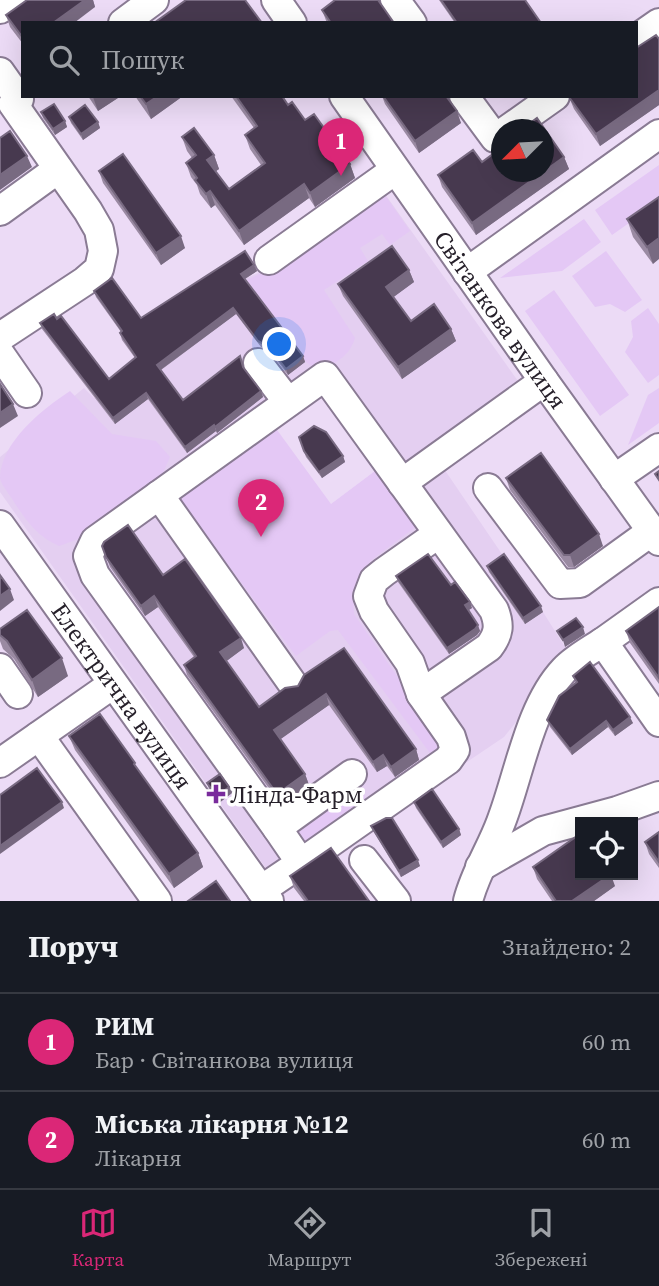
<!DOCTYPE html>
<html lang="uk">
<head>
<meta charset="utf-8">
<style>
  body { margin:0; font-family:"Source Serif 4",serif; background:#20242c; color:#f1f3f6 }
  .controls { position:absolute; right:21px; bottom:21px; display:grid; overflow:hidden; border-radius:0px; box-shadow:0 7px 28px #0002 }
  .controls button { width:63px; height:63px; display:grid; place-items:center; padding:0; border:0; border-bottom:2px solid #363941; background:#171b24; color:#f1f3f6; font:35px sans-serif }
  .compass { position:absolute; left:491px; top:119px; width:63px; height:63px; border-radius:50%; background:#171b24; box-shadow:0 7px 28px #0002; rotate:246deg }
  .you { position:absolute; left:280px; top:345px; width:24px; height:24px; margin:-18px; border:5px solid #fff; border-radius:50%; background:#1a73e8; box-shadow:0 0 0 10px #1a73e833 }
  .badge { display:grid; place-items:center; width:46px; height:46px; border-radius:50%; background:#db2777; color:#fff; font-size:23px; font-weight:700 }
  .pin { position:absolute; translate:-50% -58px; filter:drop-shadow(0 2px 4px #0008) }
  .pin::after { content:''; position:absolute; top:37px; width:24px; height:21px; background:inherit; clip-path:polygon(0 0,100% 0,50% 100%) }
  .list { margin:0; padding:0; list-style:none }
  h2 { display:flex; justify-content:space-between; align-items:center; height:91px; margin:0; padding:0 28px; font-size:30px }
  h2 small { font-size:23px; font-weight:400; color:#9ea1a6 }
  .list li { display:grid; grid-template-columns:46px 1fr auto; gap:21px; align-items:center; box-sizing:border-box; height:98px; padding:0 28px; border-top:2px solid #363941 }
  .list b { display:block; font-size:26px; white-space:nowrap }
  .list p { margin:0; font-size:23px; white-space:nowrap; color:#9ea1a6 }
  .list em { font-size:23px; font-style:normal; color:#9ea1a6 }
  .icon { flex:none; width:38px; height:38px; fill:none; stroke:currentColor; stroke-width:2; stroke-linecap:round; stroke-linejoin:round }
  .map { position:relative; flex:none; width:659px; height:901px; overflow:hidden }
  .search { position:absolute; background:#171b24; box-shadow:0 7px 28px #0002; left:21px; right:21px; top:21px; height:77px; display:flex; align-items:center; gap:18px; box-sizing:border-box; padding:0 24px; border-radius:0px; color:#9ea1a6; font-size:26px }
  .sheet { height:287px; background:#171b24 }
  nav { display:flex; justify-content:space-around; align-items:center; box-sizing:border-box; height:98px; border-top:2px solid #363941; background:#171b24; font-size:19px; color:#9ea1a6 }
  nav a { display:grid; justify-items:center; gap:4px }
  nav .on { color:#db2777 }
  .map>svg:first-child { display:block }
  .built { fill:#e4cff1; fill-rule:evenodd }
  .green { fill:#e4c8f5 }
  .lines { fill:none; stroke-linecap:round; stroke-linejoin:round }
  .minor-casing { stroke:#8a7b94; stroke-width:32 }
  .minor { stroke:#fff; stroke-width:28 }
  .wall { fill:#9a8aa2 }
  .shaded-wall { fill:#786a81 }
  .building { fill:#47394f; stroke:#786a81; stroke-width:2 }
  .poi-dot { fill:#792b9c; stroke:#fff; stroke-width:2.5 }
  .labels { text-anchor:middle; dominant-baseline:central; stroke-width:7; stroke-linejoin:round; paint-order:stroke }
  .street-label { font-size:24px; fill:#26202a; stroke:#fff }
  .poi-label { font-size:24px; fill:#26202a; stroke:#fff; text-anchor:start }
</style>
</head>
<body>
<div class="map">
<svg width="659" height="901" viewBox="0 0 659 901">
  <rect width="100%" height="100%" fill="#ecdbf6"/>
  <path class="built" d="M380,187L530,398L440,463L506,560L489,573L525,624L543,612L570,655L504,737L280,888L0,492V457L84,388L94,398L246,278L261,272ZM327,392L395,479L347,514L298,494L255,433Z"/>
  <path class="green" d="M659,165V202L612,235L595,210Z
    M380,188L410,231L390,245L382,234L360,248L368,261L324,290L355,338C350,356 334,365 317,370L306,362L245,281L262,273Z
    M584,219L601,242L562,271L500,278Z
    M606,251L642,300L625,312L610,304L595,307L572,276Z
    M554,290L629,395L600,416L525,311Z
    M648,308L659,324V375L648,383L625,352L633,337L631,321Z
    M659,388V423L628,445L648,395Z
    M70,391L112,434L156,441L170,457L156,489L87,536L59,546C37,536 27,522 14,502C10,495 2,486 0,479C0,442 44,408 70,391Z
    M272,423L331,504L379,468L418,525L370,561L364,579L353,595L354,614L444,744L430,753L338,630L330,631L296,656L175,494Z
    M358,786L365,796L366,807L317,844H297L293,825Z"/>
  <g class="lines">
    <g class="minor-casing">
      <g id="minor">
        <path d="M276,0L292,23"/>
        <path d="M395,0L412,23"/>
        <path d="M0,9L13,0"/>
        <path d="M123,23L154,0"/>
        <path d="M636,39L659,23"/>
        <path d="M0,72L19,99"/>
        <path id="s1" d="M344,96L544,381L659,541"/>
        <path d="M464,96L495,138L502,133"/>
        <path d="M507,130L555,96"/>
        <path d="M0,211L58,169"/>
        <path d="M269,260L395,170"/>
        <path d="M467,272L659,134"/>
        <path d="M0,337L85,281L99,269L103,251L99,230L88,211L13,104"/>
        <path d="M0,354L27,393"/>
        <path d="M258,363L288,402"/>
        <path d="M614,479L659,448"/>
        <path d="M402,483L544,381"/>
        <path d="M488,488L560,584L580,583L652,531"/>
        <path d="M159,495L292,683"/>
        <path id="s2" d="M0,525L269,901"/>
        <path d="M659,602L603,642L659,722"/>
        <path d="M0,668L18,694"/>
        <path d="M39,736L157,901"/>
        <path d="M0,763L113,684"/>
        <path d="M352,774L277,828L95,575L88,556L95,541L325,376L494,610C500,625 499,634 489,647L421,694"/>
        <path d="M364,860L396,901"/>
        <path d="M301,863L448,760L455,750L451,737L421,694L410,663L374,611L368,596L374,580L384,572L438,534"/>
        <path d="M480,867L543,831L617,811L659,796"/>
        <path d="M261,890L301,863L277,828"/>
        <path d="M468,901C475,873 491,849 501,822C519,776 529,707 564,670C574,659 590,650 603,642"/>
      </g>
    </g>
    <use href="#minor" class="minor"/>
  </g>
  <path class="wall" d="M27,0H93L95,7L23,23V44L10,27L6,15Z
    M439,0H525L541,23H455Z
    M322,10L394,23H327Z
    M656,35L659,39V105L600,146L574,109L569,97L636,96V48Z
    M88,96H121L98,111Z
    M135,96H183L151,119Z
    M231,96H282L288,105L350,164L355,178L315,207L309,198L244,245L215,205L211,208L200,194L197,185L191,177L186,163L192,158L187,151L182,137L214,155L219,169L216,171L229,189L261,165L250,149L245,135L254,128Z
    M382,96H446L461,123L419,153L385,104Z
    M41,112L65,121L67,127L55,135L43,118Z
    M69,117L98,122L100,128L83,140L71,123Z
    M564,157L569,169L476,235L442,187L438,175L482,162Z
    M99,171L185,248L161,265L103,183Z
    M659,197L653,264L633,237L627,219Z
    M254,265L257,271L245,279L303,356L305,362L288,375L271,353L261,347L236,314L161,370L183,400L244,368L261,391L263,397L217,433L216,431L187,453L148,399L115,424L42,329L40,323L57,319L109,379L135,358L122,340L120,333L121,332L96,297L94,291L141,318Z
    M409,270L414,282L393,297L411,321L451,329L456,341L402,379L343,296L338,284Z
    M299,437L343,456L345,462L322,478L306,457Z
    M506,478L603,546L574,567H568L510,490Z
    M102,546L163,575L244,648L226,661L259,707L298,686L304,675L416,749L419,760L395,777L387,766L377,772L329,705L280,739L305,774L309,785L281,805L187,675L184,665L194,657L158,607L145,616L110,567Z
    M487,566L543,612L525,624L489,572Z
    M396,576L451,585L472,608L469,610L480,631L477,635L449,654L398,582Z
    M659,607V684L630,643L626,631Z
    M0,629L68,676L38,697L14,659L3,649L0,641Z
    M573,676L633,723L615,736L608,727L572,755L550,727L547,720L576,683Z
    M69,736L138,771L198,853L203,867L174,888L75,750Z
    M207,783L229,787L232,793L219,803L209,789Z
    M414,802L459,829L461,835L443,848L416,808Z
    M371,826L420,866L401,877L374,832Z
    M659,832V868L649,854L645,842Z
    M533,867L615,886L594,901H552L537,879Z
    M290,876L369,901H304L294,888Z"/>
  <path class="shaded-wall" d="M85,0H93L95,7L74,23H53Z
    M659,90V105L600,146L596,134Z
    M94,96H121L98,111L93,97Z
    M158,96H183L151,119L146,104Z
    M457,111L461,123L419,153L415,141Z
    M65,121L67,127L55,135L53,129Z
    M98,122L100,128L83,140L81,134Z
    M214,155L219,169L212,174L207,160Z
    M27,156L32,167L0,190V175Z
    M564,157L569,169L476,235L472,223Z
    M350,164L355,178L315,207L310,193Z
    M304,184L309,198L244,245L239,231Z
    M210,191L215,205L211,208L206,194Z
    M181,236L185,248L161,265L156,253Z
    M659,238V259L653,264L647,247Z
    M254,265L257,271L243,280L241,274Z
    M409,270L414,282L391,299L386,287Z
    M233,308L236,314L159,371L157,365Z
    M451,329L456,341L402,379L398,367Z
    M303,356L305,362L288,375L286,369Z
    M261,391L263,397L217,433L215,427Z
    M146,393L148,399L115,424L113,418Z
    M13,404L18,416L0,428V413Z
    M214,425L216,431L187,453L185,447Z
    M343,456L345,462L322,478L319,472Z
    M599,534L603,546L574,567L570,555Z
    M10,589L14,600L0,611V596Z
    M154,596L158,607L145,616L141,606Z
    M470,602L472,608L467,611L465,605Z
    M541,606L543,612L525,624L523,618Z
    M478,625L480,631L477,635L449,654L447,648Z
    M583,627L585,634L565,647L563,640Z
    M241,638L244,648L224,663L220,652Z
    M62,658L68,676L38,697L32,680Z
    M326,694L329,705L278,741L274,730Z
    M630,717L633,723L615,736L613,730Z
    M606,721L608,727L572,755L570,749Z
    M416,749L419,760L395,777L391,767Z
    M383,755L387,766L377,772L373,762Z
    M305,774L309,785L281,805L277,794Z
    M229,787L232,793L219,803L217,796Z
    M62,802L64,808L0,854V846Z
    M459,829L461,835L443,848L441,842Z
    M198,853L203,867L174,888L169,874Z
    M418,860L420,866L401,877L399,871Z
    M610,875H611L615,886L594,901H572Z"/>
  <path class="building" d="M27,0H85L53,23H23V38L6,15Z
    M186,0H245L262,23H154Z
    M335,0H378L394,23H331L322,10Z
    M441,0H525L541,23H457Z
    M656,35L659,39V90L596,134L569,97L636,96V48Z
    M140,96H158L146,104Z
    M236,96H282L288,105L292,102L305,120L314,114L350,164L310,193L304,184L239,231L210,191L206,194L195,180L197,178L186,163L196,155L182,137L194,128L214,155L207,160L229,189L265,163L245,135L257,126Z
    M383,96H446L457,111L415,141Z
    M54,104L65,121L53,129L41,112Z
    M85,105L98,122L81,134L69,117Z
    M537,118L564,157L472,223L438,175L473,150L482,162L501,148V172H543V130H521Z
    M10,131L27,156L0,175V138Z
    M123,154L181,236L156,253L99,171Z
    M659,197V238L647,247L627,219Z
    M392,246L409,270L386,287L411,321L434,304L451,329L398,367L338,284Z
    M245,251L254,265L241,274L303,356L286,369L269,347L258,341L233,308L157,365L183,400L240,356L243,367L261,391L215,427L214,425L185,447L146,393L113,418L40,323L54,314L57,319L61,316L109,379L136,357L120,333L122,331L94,291L112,278L141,318Z
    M0,384L13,404L0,413Z
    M314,426L326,432L343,456L319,472L304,451L299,437Z
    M541,453L599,534L570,555H564L506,478Z
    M659,471V480L655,474Z
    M128,525L163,575L185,559L241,638L220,652L259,707L285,688L298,686L304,675L344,648L416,749L391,767L383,755L373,762L326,694L274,730L305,774L277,794L184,665L196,656L154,596L141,606L106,557L102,546L104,542Z
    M428,554L451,585L455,582L470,602L465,605L478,625L475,629L447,648L396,576Z
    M504,554L541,606L523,618L487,566Z
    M0,575L10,589L0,596Z
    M659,607V678L626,631Z
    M27,610L62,658L32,680L7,641L0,635V629Z
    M576,618L583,627L563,640L557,631Z
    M590,662L630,717L613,730L606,721L570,749L547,720L559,696L577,682L573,676Z
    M100,714L135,763L134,764L198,853L169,874L69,736Z
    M37,768L62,802L0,846V795Z
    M220,774L229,787L217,796L207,783Z
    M432,789L459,829L441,842L414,802Z
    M386,818H392L418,860L399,871L371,826Z
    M659,832V862L645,842Z
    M580,834V875H610L572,901H556L533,867Z
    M331,848L369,901H308L290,876Z
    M216,881L230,901H188Z"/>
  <path class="poi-dot" d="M212.5 783.5h7v7h7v7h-7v7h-7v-7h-7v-7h7z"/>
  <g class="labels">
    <g class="street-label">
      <text stroke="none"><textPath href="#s1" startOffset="273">Світанкова вулиця</textPath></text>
      <text stroke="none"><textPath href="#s2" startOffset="210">Електрична вулиця</textPath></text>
    </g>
    <g class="poi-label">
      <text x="230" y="794">Лінда-Фарм</text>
    </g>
  </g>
</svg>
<div class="controls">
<button><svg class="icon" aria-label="locate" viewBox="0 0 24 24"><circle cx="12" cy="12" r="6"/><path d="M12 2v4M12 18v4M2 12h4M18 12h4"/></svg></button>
</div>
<svg class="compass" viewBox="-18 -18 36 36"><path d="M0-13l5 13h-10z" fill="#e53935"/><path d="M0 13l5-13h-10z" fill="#9ea1a6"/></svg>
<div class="you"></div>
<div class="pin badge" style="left:341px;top:176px">1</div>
<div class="pin badge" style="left:261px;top:537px">2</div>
<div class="search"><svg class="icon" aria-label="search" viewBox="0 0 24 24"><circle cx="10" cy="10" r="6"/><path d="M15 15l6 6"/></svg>Пошук</div>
</div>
<section class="sheet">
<h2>Поруч<small>Знайдено: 2</small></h2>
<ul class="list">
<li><span class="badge">1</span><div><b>РИМ</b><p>Бар · Світанкова вулиця</p></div><em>60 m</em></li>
<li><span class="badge">2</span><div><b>Міська лікарня №12</b><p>Лікарня</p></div><em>60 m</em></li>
</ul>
</section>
<nav>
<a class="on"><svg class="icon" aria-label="map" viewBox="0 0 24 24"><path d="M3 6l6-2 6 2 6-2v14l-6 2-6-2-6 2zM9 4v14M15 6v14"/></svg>Карта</a>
<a><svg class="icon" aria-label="directions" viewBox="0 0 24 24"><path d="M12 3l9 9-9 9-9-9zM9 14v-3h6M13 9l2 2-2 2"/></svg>Маршрут</a>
<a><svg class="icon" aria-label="saved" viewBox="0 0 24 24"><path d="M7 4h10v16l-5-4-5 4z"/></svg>Збережені</a>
</nav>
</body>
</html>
